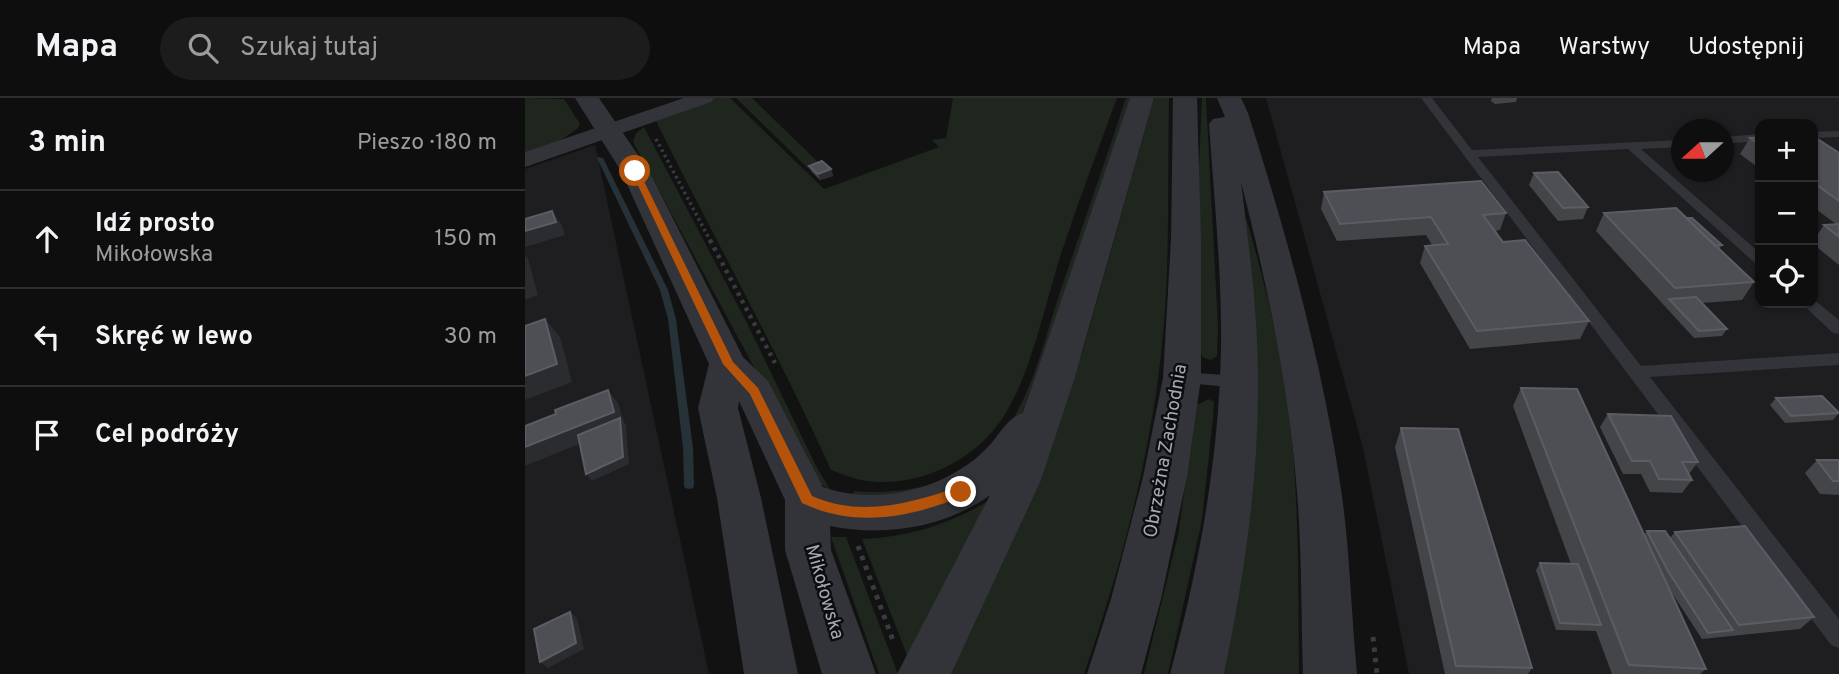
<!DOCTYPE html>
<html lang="pl">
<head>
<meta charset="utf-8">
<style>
  body { margin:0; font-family:Overpass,sans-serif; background:#1c1c1c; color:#f1f3f6 }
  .controls { position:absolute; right:21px; top:21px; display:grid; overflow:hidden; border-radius:14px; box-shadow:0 2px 5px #0004 }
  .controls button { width:63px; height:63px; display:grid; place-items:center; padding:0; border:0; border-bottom:2px solid #2e2e2e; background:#0e0e0e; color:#f1f3f6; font:35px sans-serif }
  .compass { position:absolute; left:1146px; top:21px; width:63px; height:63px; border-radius:50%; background:#0e0e0e; box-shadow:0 2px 5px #0004; rotate:249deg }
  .stop { position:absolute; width:21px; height:21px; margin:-16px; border:5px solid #b45309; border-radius:50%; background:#fff }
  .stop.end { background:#b45309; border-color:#fff; box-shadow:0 2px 7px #0008 }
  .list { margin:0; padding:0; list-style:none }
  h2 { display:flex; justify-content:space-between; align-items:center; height:91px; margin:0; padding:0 28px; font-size:30px }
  h2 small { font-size:23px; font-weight:400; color:#9b9c9e }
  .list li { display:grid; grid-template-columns:46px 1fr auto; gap:21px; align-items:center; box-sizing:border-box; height:98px; padding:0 28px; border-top:2px solid #2e2e2e }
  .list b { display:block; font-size:26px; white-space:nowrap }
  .list p { margin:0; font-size:23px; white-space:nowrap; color:#9b9c9e }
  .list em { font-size:23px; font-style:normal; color:#9b9c9e }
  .icon { flex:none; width:38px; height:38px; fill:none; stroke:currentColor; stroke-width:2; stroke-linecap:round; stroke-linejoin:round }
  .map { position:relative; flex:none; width:1314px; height:576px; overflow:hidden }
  header { display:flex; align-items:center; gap:42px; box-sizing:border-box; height:98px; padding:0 35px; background:#0e0e0e; border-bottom:2px solid #2e2e2e }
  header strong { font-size:33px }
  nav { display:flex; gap:38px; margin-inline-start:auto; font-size:24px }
  .search { width:490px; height:63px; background:#1c1c1c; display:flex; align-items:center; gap:18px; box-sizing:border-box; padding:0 24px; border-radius:38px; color:#9b9c9e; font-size:26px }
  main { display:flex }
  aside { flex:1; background:#0e0e0e }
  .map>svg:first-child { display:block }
  .built { fill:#1e1e21; fill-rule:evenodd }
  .green { fill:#1e261e }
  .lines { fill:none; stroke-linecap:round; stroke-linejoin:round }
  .stream { fill:#273138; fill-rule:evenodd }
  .path-far2 { stroke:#383b40; stroke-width:3.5; stroke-dasharray:2.5 3.5; stroke-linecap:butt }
  .path-far1 { stroke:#383b40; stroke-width:4.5; stroke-dasharray:3.5 5; stroke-linecap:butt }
  .path { stroke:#383b40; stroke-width:5; stroke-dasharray:4.5 6; stroke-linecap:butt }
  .service { fill:#323439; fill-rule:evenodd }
  .minor { fill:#323439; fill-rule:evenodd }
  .tertiary { fill:#323439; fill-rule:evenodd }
  .wall { fill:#434549 }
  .shaded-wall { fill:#2b2c2f }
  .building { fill:#4d4f55; stroke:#5b5d64; stroke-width:2 }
  .route { fill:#b45309 }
  .labels { text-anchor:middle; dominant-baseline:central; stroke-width:5; stroke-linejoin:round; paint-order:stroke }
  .street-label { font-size:19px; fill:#a2a9b5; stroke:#0d0d0e }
</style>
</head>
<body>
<header>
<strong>Mapa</strong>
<div class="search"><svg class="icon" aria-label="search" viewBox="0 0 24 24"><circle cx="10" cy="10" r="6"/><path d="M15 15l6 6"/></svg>Szukaj tutaj</div>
<nav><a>Mapa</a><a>Warstwy</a><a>Udostępnij</a></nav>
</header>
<main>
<aside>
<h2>3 min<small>Pieszo · 180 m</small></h2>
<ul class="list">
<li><svg class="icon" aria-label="ahead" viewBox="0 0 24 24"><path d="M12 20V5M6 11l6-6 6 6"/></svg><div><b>Idź prosto</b><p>Mikołowska</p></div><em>150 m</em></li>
<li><svg class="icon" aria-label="left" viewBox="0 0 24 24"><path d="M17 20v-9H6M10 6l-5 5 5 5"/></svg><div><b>Skręć w lewo</b></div><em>30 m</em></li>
<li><svg class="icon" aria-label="arrive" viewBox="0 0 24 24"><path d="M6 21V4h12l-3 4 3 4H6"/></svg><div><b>Cel podróży</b></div></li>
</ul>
</aside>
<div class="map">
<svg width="1314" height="576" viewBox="0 0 1314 576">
  <rect width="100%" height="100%" fill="#121213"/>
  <path class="built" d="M741,0H1314V576H884L838,350ZM1235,26H1288V205H1235ZM1156,32H1198V74H1156Z
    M70,47L184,576H0V71Z"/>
  <path class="green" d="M0,0L39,1L55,26L53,30L32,45L0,56Z
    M186,0H205L299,91L414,49L407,42L421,40L428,0H592C573,52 553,104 536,156C520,206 507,273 479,318C450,364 390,392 336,382C326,380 315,375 306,372C252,252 188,138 130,21Z
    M211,0H227L299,70L287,74Z
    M601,0H607C591,51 573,101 558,152C522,270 486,428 326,402L329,393C378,397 425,388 462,354C505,314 518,244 536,191C558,127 580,64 601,0Z
    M629,0H644C642,85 646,171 636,256C624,365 595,472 559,576H418L518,364L558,252Z
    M677,0H681L693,229L692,258L686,262L679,260L676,256L673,89Z
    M119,29L221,223L292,370L306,393L295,385L259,325L108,44L111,35Z
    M718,119L722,123C738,179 753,237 761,294C775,387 773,482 774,576H699L716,469Z
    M684,301L689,304L688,320L677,422L643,576H619L653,437L672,307Z
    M473,397L385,565L337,441C388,439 430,424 473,397Z
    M306,439H321L373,576H354Z"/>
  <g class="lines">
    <path class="stream" d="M73,59L78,60L143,192L151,221L168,350L169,387L168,390L164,391L160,390L159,387L158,350L143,221L135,192L72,60Z"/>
    <path class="path-far2" d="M131,41L186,144"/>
    <path class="path-far1" d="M185,142L250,265"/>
    <path class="path" d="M333,448L369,545
      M848,539L852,576"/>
    <path class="service" d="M896,0H907L947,52L1156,42V49L1116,51L1235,155V166L1230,165L1103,51L953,59L1116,268L1314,255V267L1125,279L1314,521V550L1306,547Z
      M1314,33V39L1288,40V34Z
      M1235,36V43L1198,46V39Z
      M1288,201L1314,222V236L1308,235L1276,205H1288Z
      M657,274L714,278L723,284L714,290L651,284L648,280Z"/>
    <path class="minor" d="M159,0H189L186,4L0,69V54Z"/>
    <path class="tertiary" d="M50,0H74L124,73L218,259L243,283L298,389C352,408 419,392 460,352C473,340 481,320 498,315L605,0H629L549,282L516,382L426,576H372L465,397C420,430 359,439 305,428L306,452L351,576H297L260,452V402L214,303L213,310L236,400L273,576H219L192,400L173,310L184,266L96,73Z
      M648,0H672L676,141V280L662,379L636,501L616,576H562L586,501L618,379L638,280L646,141Z
      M692,0H716L723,15C762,138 797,263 816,391C825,452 826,514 832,576H778C776,515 777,455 772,394C764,290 742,185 716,84C724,149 733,214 733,280C734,380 719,479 699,576H645C674,469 694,361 696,250C697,175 689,100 684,26L688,21L700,19Z"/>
  </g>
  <path class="wall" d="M967,0H992L991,4L970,6L966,3Z
    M1288,38L1314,55V167L1288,146V143L1299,127L1311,126L1288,109Z
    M1235,39V71L1215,56L1225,40Z
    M284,68L306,71L308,78L295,82L287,74Z
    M1009,75L1063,109L1058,121L1033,123L1004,87Z
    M799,94L981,115L975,132L970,133L978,144L1064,223L1055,241L945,251L895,165L900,148L907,147L901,137L812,143L796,111Z
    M1079,115L1161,120L1197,147L1194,151L1229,184L1217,202L1177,205L1202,231L1197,238L1169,240L1071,133Z
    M996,290L1119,437L1122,433L1145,440L1150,434L1289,519L1275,531L1177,541L1143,489L1181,571L1175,576H1087L1071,533L1031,532L1011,472L1015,465L1046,466L988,308Z
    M1251,300L1314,315L1308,322L1260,325L1245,307Z
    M1083,316L1173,364L1164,376L1167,382L1157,395L1125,394L1116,376H1098L1075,329Z
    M876,330L1007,570L1003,576H920L870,349Z
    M1292,362H1314V397L1295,396L1280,375Z"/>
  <path class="shaded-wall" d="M306,71L308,78L295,82L293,76Z
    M27,113L36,126L40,137L0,149V133Z
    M0,156L3,161L13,197L0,202Z
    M20,221L35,239L47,284L0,302V278Z
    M83,292L93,305L99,324L101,327L104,366L67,383L61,376L96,329L0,368V349Z
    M45,514L52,520L59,551L23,570L15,564Z"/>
  <path class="building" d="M1288,38L1314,55V103L1288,84Z
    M1235,39V47L1225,40Z
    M297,63L306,71L293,76L284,68Z
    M1033,74L1063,109L1038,110L1009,75Z
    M956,83L981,115L958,117L978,144L1000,142L1064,223L952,233L900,148L923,146L906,119L815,126L799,94Z
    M1151,110L1229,184L1150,190L1079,115Z
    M27,113L31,124L0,133V121Z
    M1161,120H1167L1197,147L1190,148Z
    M1314,126V139L1299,127Z
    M1171,199L1202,231L1174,233L1144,201Z
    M20,221L32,266L0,278V228Z
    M996,290L1052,291L1181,571L1104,567Z
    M83,292L89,314L0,349V328L31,316L30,312Z
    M1297,298L1314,315L1266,318L1251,300Z
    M1083,316L1146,318L1173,364H1157L1167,382L1134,381L1125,363H1107Z
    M95,320L98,359L61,376L53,337Z
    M876,330L933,331L1007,570L931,568Z
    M1292,362H1314V383H1308Z
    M1220,428L1289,519L1214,527L1150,434Z
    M1122,433H1140L1208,532L1183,535L1143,473Z
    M1015,465L1053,466L1076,527L1035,525Z
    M45,514L51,545L15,564L9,531Z"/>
  <path class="route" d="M110,70L114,73L208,264L233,290L287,398C337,420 387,405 436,388L441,390V397C387,419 332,431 277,405L225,296L198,266L106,73Z"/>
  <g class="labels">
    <g class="street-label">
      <text transform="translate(641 353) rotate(-80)">Obrzeżna Zachodnia</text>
      <text transform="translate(299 494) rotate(74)">Mikołowska</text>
    </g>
  </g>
</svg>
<div class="controls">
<button>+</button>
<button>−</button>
<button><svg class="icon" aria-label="locate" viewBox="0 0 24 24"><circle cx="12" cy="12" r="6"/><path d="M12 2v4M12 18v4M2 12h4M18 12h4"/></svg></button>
</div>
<svg class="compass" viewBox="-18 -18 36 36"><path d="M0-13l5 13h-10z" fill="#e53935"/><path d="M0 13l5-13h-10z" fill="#9b9c9e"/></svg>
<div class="stop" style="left:110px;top:73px"></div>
<div class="stop end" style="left:436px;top:394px"></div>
</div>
</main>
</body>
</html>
